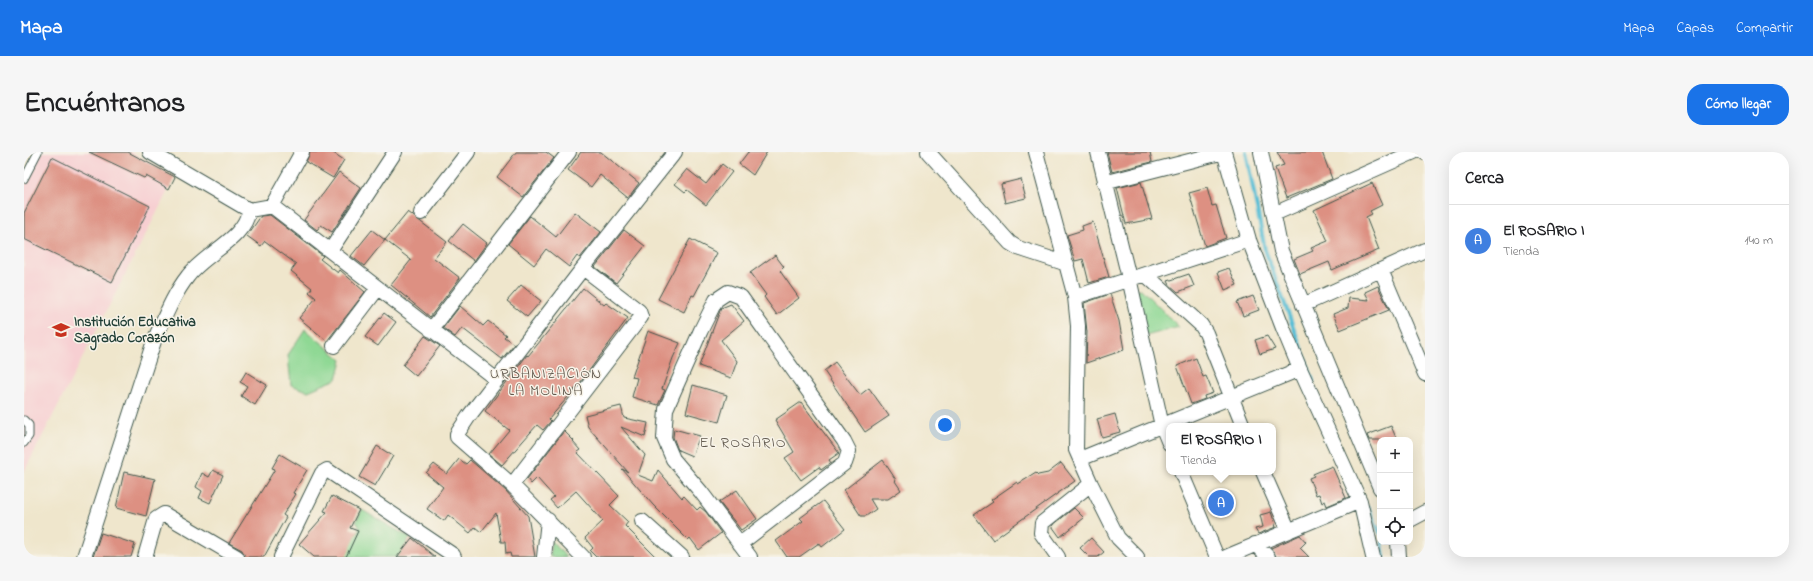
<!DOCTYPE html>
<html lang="es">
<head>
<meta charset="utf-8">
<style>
  body { margin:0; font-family:"Indie Flower",sans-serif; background:#f6f6f6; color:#202124 }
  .controls { position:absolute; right:12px; bottom:12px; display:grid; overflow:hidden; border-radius:8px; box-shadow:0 4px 16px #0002 }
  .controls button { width:36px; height:36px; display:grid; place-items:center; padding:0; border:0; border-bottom:1px solid #e0e0e0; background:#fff; color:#202124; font:20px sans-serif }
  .you { position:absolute; left:921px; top:273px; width:14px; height:14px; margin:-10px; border:3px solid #fff; border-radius:50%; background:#1a73e8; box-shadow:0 0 0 6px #1a73e833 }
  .badge { display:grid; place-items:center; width:26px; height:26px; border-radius:50%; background:#1a73e8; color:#fff; font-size:13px; font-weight:700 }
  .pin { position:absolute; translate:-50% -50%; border:2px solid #fff; box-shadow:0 1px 4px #0006 }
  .popup { position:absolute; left:1142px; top:271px; width:110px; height:52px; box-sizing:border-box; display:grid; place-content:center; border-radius:8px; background:#fff; filter:drop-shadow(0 1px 3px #0005); font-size:13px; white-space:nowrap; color:#757577 }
  .popup b { font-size:15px; color:#202124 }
  .popup::after { content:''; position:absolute; left:50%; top:100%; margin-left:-8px; border:8px solid transparent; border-top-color:#fff }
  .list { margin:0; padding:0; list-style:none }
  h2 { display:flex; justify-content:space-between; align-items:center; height:52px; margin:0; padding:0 16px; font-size:17px }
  h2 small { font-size:13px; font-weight:400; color:#757577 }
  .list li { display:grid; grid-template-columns:26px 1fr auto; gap:12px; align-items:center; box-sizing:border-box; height:72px; padding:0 16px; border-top:1px solid #e0e0e0 }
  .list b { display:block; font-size:15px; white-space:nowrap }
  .list p { margin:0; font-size:13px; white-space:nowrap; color:#757577 }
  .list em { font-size:13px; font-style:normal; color:#757577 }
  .icon { flex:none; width:22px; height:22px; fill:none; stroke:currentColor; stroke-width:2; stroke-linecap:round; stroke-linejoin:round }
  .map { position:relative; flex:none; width:1401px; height:405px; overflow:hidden; border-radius:16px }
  header { display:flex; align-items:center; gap:24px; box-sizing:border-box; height:56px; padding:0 20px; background:#1a73e8; color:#fff }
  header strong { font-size:19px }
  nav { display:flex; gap:22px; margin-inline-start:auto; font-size:14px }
  .intro { display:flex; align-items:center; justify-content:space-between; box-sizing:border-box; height:96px; padding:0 24px }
  h1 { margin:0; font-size:28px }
  .button { padding:10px 18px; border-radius:16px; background:#1a73e8; color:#fff; font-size:14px; font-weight:700 }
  main { display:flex; gap:24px; padding:0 24px }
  aside { flex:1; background:#fff; border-radius:16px; box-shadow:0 4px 16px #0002 }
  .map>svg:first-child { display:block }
  .built { fill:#f7cfd2 }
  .grass { fill:#8fd894; stroke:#578a64 }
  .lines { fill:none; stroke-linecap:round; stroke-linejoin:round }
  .stream { stroke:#57bed5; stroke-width:4 }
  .building { fill:#dd9082 }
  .service-casing { stroke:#3e564b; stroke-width:9 }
  .minor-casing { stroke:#3e564b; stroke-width:16 }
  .service { stroke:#fff; stroke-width:7 }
  .minor { stroke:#fff; stroke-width:14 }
  .labels { text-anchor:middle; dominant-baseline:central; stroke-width:3; stroke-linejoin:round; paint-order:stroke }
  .poi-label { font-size:14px; font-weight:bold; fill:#1f3d34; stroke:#f7f3e8; text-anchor:start }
  .neighbourhood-label { font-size:15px; letter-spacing:1px; fill:#625a4f; stroke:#f7f3e8 }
</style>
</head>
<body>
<header>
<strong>Mapa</strong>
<nav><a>Mapa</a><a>Capas</a><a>Compartir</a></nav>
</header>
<div class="intro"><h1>Encuéntranos</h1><a class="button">Cómo llegar</a></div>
<main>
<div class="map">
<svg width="1401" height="405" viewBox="0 0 1401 405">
  <rect width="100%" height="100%" fill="#f7f3e8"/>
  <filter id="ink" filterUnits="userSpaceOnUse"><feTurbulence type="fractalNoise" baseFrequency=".025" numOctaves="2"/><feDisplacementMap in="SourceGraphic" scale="8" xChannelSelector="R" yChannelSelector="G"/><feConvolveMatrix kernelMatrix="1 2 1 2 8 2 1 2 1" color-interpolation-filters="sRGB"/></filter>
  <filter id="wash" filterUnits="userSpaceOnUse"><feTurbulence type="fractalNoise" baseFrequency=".012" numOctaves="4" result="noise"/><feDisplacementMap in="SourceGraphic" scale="16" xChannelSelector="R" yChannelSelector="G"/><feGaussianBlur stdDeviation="0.9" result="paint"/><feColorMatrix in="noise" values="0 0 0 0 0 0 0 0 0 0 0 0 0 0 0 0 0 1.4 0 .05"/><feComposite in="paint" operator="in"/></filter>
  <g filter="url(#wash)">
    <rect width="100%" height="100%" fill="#efe6cc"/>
    <path class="built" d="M18,0H107L151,25L0,320V35Z"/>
    <path class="grass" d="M1117,137L1155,175L1118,185L1111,138Z
      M281,177L318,208L313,227L284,239L267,233L264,203Z
      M338,358L386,386L374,405H319L336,376L332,369Z
      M527,388L542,405H526Z"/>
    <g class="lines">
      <path class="stream" d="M1222,0L1241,98L1289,229
        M1344,355L1356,381
        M1358,390L1360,405"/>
    </g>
    <g id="blocks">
      <path class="building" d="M65,0H104L151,25L145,37L122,24L120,26Z
        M286,0H308L320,8L309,26L282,10Z
        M492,0H522L530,6L499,45L473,25Z
        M557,0H577L615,31L604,46L576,23L567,35L544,18Z
        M724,0H743L729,23L715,12Z
        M1083,0H1126L1128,10L1088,20Z
        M1253,0H1298L1308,27L1262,46L1251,16L1260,13Z
        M28,5L126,54L88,130L0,87V61Z
        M698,12L708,20L682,53L663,38L661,40L651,32L663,17L682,32Z
        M315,20L337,36L308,80L297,73L293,78L280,68Z
        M997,27L1002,46L981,51L977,32Z
        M1117,30L1128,67L1102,72L1093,36Z
        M1348,31L1358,53L1346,59L1348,62L1342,65L1355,98L1308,118L1305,110L1276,122L1270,107L1289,99L1287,96L1304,89L1290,58Z
        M1183,36L1188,54L1192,53L1202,86L1181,94L1165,41Z
        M384,60L423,90L410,106L436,126L406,165L367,133L387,108L361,88Z
        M551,60L577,80L556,106L553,104L545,115L522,97L510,113L484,92L506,64L532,85Z
        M246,63L299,104L296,107L314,121L316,118L341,140L303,189L275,166L292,146L285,140L288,136L267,119L272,112L241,89L237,94L223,84L237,64Z
        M1069,70L1085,125L1065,131L1059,107L1051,109L1043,83L1059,78L1058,74Z
        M439,72L463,91L450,109L425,89Z
        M348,78L361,88L340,114L327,104Z
        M600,78L621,94L592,131L571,115Z
        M666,87L693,101L670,144L668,143L660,160L634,147Z
        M751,103L760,115L756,119L775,146L753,163L740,145L742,143L726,121Z
        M1205,116L1213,133L1201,138L1194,120Z
        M1165,122L1170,134L1154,140L1146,133L1144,129Z
        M497,133L517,149L503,165L483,149Z
        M1354,134L1365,158L1316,178L1309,162L1324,156L1325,146L1345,148L1341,140Z
        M559,136L580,153L582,151L604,166L556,231L525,267L527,269L519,278L513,273L478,313L465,302L485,278L461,259L503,203L504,204L513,193Z
        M1086,142L1095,169L1100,198L1062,211L1063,180L1060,151Z
        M1229,144L1235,158L1219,164L1213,150Z
        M707,152L720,169L697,188L713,209L707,226L675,214L697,156Z
        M436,154L459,174L464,169L482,183L480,185L490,192L478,207L438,176L431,185L419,176Z
        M360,161L372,170L354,194L341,185Z
        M624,179L656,191L649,206L638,237L641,238L634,253L608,245L613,226L608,225Z
        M401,184L416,194L392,224L379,213Z
        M1243,184L1251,197L1236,202L1231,188Z
        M1172,206L1179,225L1182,224L1189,241L1180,244L1181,247L1167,252L1153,214Z
        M811,210L836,243L845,236L865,264L841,280L800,219Z
        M222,220L243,233L231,253L217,244L223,234L216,230Z
        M669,233L703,243L695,270L662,261Z
        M777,250L815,301L805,308L807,311L805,312L797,318L795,315L777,328L761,306L770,300L751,268Z
        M597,254L600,266L624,271L621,285L597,275L621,303L614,323L629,329L634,318L658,346L660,344L673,358L676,355L682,360L697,381L675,398L666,386L664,388L629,353L598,317L604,320L564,275L561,263Z
        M1091,262L1096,280L1078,285L1073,267Z
        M1367,274L1373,288H1345L1343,283Z
        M650,277L676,284L668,304L654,298L649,285Z
        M540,279L550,289L549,290L556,298L553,300L595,344L586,353L604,370L601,374L632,405H572L566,399L569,396L561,386L579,369L552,339L533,356L526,348L530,345L513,326L507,332L503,327Z
        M353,294L369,304L351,334L335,325Z
        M256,302L283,318L269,341L272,342L259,363L262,365L240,405H221L218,398L205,391L251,317L248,316Z
        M435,307L442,312L446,308L482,339L504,364L511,405H487L486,401L482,402L481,390H477L472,361L457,380L451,375L446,381L424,363L420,369L403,357L419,335L402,321L410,312L423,322Z
        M859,308L872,328L871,329L877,338L864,347H846L852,357L842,364H837L820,338Z
        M1037,311L1051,329L969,388L950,363L969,350L967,348L993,330L994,332L1012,321L1014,323L1024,321Z
        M1308,314L1322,346L1303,354L1301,349L1298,351L1295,342L1292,343L1285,326L1290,324L1289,322Z
        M189,318L199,323L186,351L175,346L178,339L172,335L178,321L185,325Z
        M100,320L131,327L122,364L92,356Z
        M713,338L733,367L717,378L695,350Z
        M308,344L335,358L326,376L334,379L322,405H290L275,392L303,360L300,359Z
        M799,349L821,377L798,395L795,391L775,405H763L752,389L779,369L776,366Z
        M1050,356L1060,366L1036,385L1028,374Z
        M1247,360L1252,375L1234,382L1231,377L1239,375L1236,363Z
        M77,381L111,392L107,405H69Z
        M1276,383L1282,390L1276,396L1285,405H1252L1247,396Z
        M388,386L411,405H373Z
        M1067,386L1080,400L1074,405H1065L1056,396Z"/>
    </g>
  </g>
  <g filter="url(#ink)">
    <use href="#blocks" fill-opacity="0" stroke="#3e564b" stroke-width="1"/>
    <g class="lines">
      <g class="service-casing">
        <path id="service" d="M0,27L14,0
          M0,268L5,273V284L0,291"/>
      </g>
      <g class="minor-casing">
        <path id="minor" d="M126,0L225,58L248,54L473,228
          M904,0L986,91L994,96L1043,112
          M1012,0L1051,145L1054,174L1052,298L1067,332L1094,386L1113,405
          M1074,0L1105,126L1138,274L1145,291
          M1200,0L1225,88L1259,176L1276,217L1336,349L1349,405
          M1237,0L1257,99L1356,336
          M1401,0V1
          M1080,31L1200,0
          M248,54L278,0
          M397,61L444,0
          M1250,62L1390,0
          M306,99L371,0
          M559,116L651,0
          M1357,118L1401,222
          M1121,122L1177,173L1182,181L1219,274
          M1051,145L1225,88
          M1279,153L1401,98
          M407,178L545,0
          M310,194L354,136
          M1056,307L1276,217
          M1157,320L1193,405
          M1239,320L1265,379
          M488,333L617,165L615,159L559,116L445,264L433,282V285L488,333L559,405
          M1386,368L1401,360
          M618,369L658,405
          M1374,390L1375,405
          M716,392L821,311L825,299L820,289L717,145L704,140L692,148L677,178L642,257L640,286L649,307L677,340L726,405
          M1231,392L1244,405
          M60,405L130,189C140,167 149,143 164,124C181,101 221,87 225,58
          M121,405L132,367L140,362L213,405
          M257,405L298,321L303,318L429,403L430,405
          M520,405L524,368
          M1034,405L1017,381L1018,371L1067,332
          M1202,405L1336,349"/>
      </g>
      <use href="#service" class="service"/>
      <use href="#minor" class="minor"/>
    </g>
  </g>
  <defs>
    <g id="school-bare" transform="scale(1.38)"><path d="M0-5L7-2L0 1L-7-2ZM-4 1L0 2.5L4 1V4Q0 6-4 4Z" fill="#c8321e" stroke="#f7f3e8" stroke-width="2.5" paint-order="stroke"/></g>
  </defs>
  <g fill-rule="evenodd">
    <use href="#school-bare" x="37" y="178"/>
  </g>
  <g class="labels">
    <g class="poi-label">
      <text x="50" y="170">Institución Educativa<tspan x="50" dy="16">Sagrado Corazón</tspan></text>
    </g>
    <g class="neighbourhood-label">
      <text x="522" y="222">URBANIZACIÓN<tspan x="522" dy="17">LA MOLINA</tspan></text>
      <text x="719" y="291">EL ROSARIO</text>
    </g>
  </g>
</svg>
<div class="controls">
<button>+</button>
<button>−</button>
<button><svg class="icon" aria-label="locate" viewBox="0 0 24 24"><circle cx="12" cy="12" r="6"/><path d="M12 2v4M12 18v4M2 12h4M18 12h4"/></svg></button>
</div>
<div class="you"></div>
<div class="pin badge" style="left:1197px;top:351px;background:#3f7fe0">A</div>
<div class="popup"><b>El ROSARIO I</b>Tienda</div>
</div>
<aside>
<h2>Cerca<small></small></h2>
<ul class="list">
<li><span class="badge" style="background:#3f7fe0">A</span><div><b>El ROSARIO I</b><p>Tienda</p></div><em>140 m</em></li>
</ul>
</aside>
</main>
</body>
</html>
